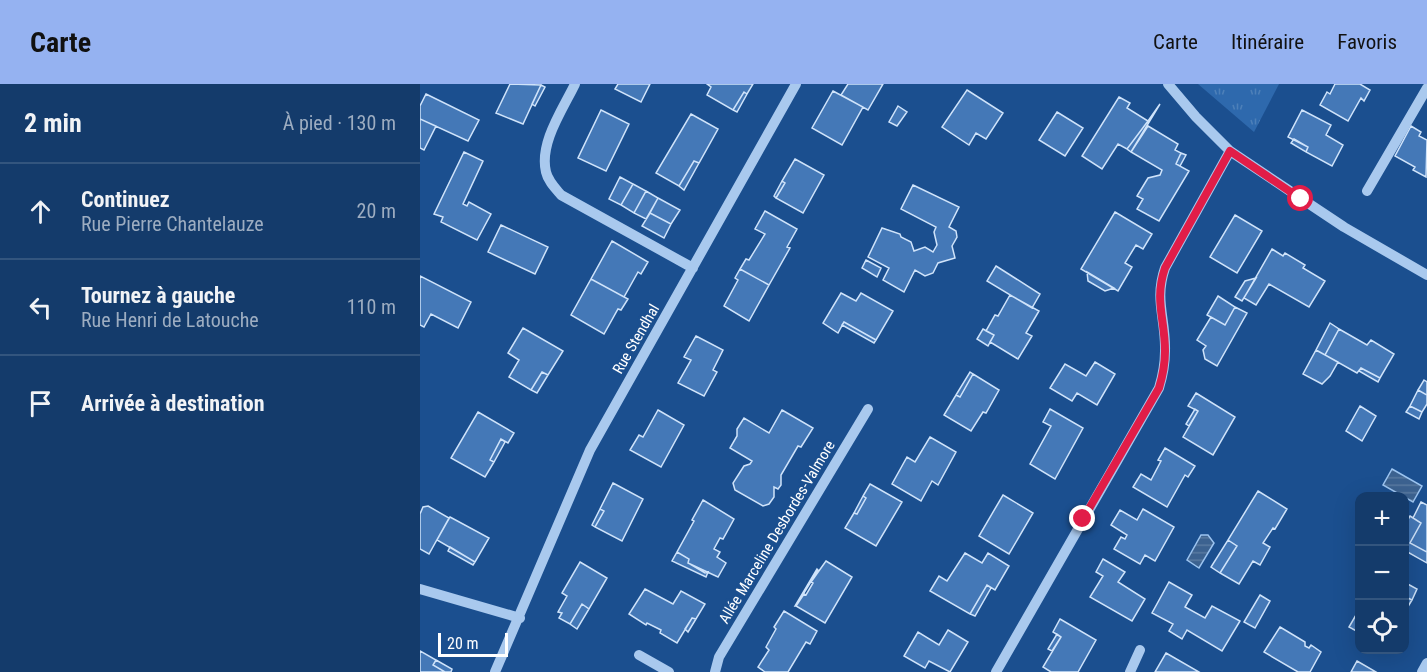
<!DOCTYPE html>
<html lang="fr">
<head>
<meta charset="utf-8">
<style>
  body { margin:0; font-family:"Roboto Condensed",sans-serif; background:#1d4271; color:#f1f3f6 }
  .controls { position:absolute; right:18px; bottom:18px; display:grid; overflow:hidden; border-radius:12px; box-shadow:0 6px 24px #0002 }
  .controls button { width:54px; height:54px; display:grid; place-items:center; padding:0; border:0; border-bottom:2px solid #33557e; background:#143b6b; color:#f1f3f6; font:30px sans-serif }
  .scale { position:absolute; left:18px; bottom:15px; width:70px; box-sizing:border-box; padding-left:6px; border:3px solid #fff; border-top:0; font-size:16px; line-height:21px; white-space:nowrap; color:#fff; -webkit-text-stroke:4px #1b4f8f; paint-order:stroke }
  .stop { position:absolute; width:18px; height:18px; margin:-14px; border:4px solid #e11d48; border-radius:50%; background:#fff }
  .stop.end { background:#e11d48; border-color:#fff; box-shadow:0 2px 6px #0008 }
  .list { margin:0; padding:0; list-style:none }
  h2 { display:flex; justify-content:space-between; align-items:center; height:78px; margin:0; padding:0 24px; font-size:26px }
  h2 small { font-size:20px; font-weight:400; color:#9dadc1 }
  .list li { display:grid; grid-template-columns:39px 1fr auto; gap:18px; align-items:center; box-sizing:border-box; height:96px; padding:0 24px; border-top:2px solid #33557e }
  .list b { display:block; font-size:22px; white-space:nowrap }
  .list p { margin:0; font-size:20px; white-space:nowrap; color:#9dadc1 }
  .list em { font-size:20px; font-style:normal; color:#9dadc1 }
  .icon { flex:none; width:33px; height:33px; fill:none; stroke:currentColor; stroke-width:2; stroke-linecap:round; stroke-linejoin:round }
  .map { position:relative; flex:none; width:1007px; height:588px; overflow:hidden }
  header { display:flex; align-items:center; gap:36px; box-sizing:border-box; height:84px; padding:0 30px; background:#95b2f1; color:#111 }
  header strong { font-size:28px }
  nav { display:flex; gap:33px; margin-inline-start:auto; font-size:21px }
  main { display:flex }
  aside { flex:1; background:#143b6b }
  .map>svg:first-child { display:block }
  .grass { fill:url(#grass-tufts) }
  .water { fill:url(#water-rules); stroke:#9cc4f0; stroke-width:1.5 }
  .building { fill:#4478b7; stroke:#cfe3fa; stroke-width:1.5 }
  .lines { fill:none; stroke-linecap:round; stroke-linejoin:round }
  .minor { stroke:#a9c9ee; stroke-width:10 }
  .route { stroke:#e11d48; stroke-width:8 }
  .labels { text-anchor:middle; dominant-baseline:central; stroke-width:5; stroke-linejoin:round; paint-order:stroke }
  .street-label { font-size:15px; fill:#fff; stroke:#1b4f8f }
</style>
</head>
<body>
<header>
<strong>Carte</strong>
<nav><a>Carte</a><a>Itinéraire</a><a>Favoris</a></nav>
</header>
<main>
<aside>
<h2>2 min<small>À pied · 130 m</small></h2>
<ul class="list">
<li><svg class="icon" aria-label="ahead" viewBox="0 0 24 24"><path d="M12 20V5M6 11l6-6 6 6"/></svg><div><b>Continuez</b><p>Rue Pierre Chantelauze</p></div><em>20 m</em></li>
<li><svg class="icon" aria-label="left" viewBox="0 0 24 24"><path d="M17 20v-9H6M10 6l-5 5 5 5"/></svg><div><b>Tournez à gauche</b><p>Rue Henri de Latouche</p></div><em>110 m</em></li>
<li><svg class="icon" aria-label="arrive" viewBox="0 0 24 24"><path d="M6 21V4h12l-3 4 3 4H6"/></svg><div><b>Arrivée à destination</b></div></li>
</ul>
</aside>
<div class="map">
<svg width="1007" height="588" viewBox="0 0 1007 588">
  <defs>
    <pattern id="grass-tufts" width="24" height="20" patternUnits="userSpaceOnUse" patternTransform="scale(1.5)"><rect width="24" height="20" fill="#2e69ad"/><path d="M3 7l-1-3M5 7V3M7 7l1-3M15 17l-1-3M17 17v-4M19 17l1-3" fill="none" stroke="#4d80b9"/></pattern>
    <pattern id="water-rules" width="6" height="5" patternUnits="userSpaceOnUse" patternTransform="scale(1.5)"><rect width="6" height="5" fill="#3c6290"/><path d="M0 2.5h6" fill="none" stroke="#597aa1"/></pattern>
  </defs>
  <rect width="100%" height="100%" fill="#1b4f8f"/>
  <path class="grass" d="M778,0H859L834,48Z"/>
  <path class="water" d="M972,385L1002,402L993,418L963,401Z
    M781,451H788L794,459L779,484L767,476Z"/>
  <path class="building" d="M90,0L121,1L103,40L76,29Z
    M198,0H230L221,18L195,5Z
    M287,0H333L327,10L324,8L313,26L287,11L291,3Z
    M428,0H463L448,26L421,11Z
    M915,0H940L950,6L944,17L941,14L928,37L900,21L907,8L910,10Z
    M121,1L125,3L115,22L112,20Z
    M547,6L583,29L566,55L556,49L549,61L522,43Z
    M413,7L443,23L422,61L392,44Z
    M324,8L327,10L317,28L313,26Z
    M6,10L59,36L48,57L0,35V22Z
    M699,13L710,19L707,24L728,37L707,65L698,60L682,85L662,72Z
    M740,20L711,68L707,65L728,37Z
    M478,22L487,28L477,42L469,38Z
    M181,26L209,40L186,87L158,74Z
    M882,26L911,41L906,51L923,61L912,82L886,68L888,63L868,53Z
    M637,28L663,44L645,72L619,56Z
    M271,30L298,45L279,79L274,77L259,102L236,89Z
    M0,35L16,42L4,66L0,64Z
    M728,42L758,60L755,66L761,69L756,80L769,87L739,137L717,125L723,115L717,112L728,94L740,91L742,86L711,68Z
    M991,42L1001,48L999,52L1007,56L1006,93L993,86L995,83L975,72Z
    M874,55L888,63L886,68L871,59Z
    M44,68L63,77L43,120L47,122L49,118L71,130L57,156L21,138L23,133L14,130Z
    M761,69L766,71L760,82L756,80Z
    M375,75L404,91L383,129L356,114L365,99L362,97Z
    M274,77L279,79L264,106L259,102Z
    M200,93L213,100L201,121L189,115Z
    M362,97L365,99L356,114L354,112Z
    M213,100L226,107L214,129L201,121Z
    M493,101L539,123L529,143L536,147L537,153L532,162L535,174L518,179L513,189L505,192L495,186L484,208L463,196L469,184L448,173L462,144L480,150L481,153L491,158L494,167L505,163L513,168L517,161L514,148L516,143L481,125Z
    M226,107L238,114L226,135L214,129Z
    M238,114L260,126L251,140L230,129Z
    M345,127L377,145L367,163L370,164L349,201L320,185L326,175L329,176L345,150L335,145Z
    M695,128L732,150L723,165L716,161L705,179L712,183L698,207L661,185Z
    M230,129L251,140L244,154L222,142Z
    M815,131L842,147L817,189L790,173Z
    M81,141L128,163L115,190L68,168Z
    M192,157L228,178L221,190L218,188L204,213L171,195Z
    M852,165L863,172L865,169L885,181L883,184L905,197L889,223L849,200L836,221L824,214Z
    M446,176L461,184L457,193L442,184Z
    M576,182L620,210L612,224L567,197Z
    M320,185L349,201L329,237L304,222L318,196L315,194Z
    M667,188L694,204L685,207L668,197Z
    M0,192L51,218L38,244L11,230L4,243L0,241Z
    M836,194L822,217L815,213L825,197Z
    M171,195L208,215L201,226L198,225L184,250L151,231Z
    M421,209L436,217L441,209L473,227L456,256L424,238L418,249L403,239Z
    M590,211L619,227L606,249L612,252L598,275L570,258L574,251L566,247L575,231L578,232Z
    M798,212L815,223L805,241L787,231Z
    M815,223L827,229L797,282L785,275L783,266L786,262L777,256L791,233L805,241Z
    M424,238L456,256L454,259L422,241Z
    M910,239L919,245L905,271L896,266Z
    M103,244L143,267L128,291L122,288L111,306L89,293L99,276L88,269Z
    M563,245L574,251L568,262L557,255Z
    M919,245L947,261L951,256L974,270L960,294L941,284L937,289L905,271Z
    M276,252L303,266L293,286L297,288L284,312L258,299L271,276L264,273Z
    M896,266L918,278L910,292L902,300L883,290Z
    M675,278L695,290L677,321L657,309L652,317L630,304L645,280L666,292Z
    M941,284L960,294L958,298L939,287Z
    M122,288L128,291L117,309L111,306Z
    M550,288L553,290L540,313L536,311Z
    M553,290L579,306L566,329L563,328L551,347L524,331L536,311L540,313Z
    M1004,296L1007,298V311L998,306Z
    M998,306L1007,311V320L1002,328L990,322Z
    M776,309L815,333L793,371L763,353L778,327L768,322Z
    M940,322L956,332L942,357L926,347Z
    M990,322L1002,328L999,335L986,328Z
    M630,325L663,344L635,395L610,380L631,342L623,338Z
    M775,325L778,327L769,342L766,340Z
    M238,326L264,341L241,383L210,366L219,351L223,353Z
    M362,326L393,344L381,363L378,362L361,391V401L358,405L354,403V413L349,420L343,422L315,406L313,399L324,382L330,380L332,377L310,364L317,352V345L324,334L349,349Z
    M58,328L94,349L88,359L81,355L70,376L74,378L65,393L31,374Z
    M510,353L536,368L518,401L512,397L501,417L472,400L487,373L495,378Z
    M81,355L85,358L74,378L70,376Z
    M745,364L775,382L768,393L765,391L747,423L713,403L721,390L731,396L741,377L738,376Z
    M193,399L223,415L202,457L175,443L184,427L180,425Z
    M450,400L482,418L456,462L425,444L434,429L437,430L446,414L443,412Z
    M838,407L867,425L855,445L853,444L843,459L850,463L840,481L833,477L819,500L800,489L817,462L808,456Z
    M583,411L613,429L589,470L559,452Z
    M443,412L446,414L437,430L434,429Z
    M283,416L314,435L303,455L300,454L294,465L300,468L297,473L306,479L298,493L268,479L269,475L257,468L274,437L272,436Z
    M1001,418L1007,421V468L990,459L1001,439L993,434Z
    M8,422L29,434L9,470L0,465V430L3,423Z
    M180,425L184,427L175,443L172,441Z
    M723,425L754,443L735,477L725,471L720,480L694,465L701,453L705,455L707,451L691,441L700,426L717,436Z
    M990,432L1001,439L990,459L1007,468V479L984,466V442Z
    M30,433L69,454L55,478L17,456Z
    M808,456L817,462L800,489L791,483Z
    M30,463L55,478L53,481L28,467Z
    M257,468L269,475L268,479L285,489L288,488L286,493L252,477Z
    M545,469L562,479L568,469L589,482L575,506L567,501L550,530L510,507L519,492L527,497Z
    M683,475L705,488L698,498L725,515L712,537L670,513L683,492L676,488Z
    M406,477L432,493L405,539L376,522L384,510L386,511L393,499L391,498Z
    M160,478L187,494L169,525L162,520L150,540L139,534L142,529L138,528L147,512L142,509Z
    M397,485L398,486L376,522H375Z
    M749,498L772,511L765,523L785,534L792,522L820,537L802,567L767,546L762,555L749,547L753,540L732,529Z
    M984,498L997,505L992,516L984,512Z
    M567,501L571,504L555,532L550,530Z
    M225,505L253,520L261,507L285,520L276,535L272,534L257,559L240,549L241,546L227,539L226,541L209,530Z
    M840,511L850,517L835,544L824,538Z
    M984,512L992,516L984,529Z
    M162,520L169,525L157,545L150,540Z
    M940,524V549L929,543Z
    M364,527L397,547L390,560L386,558L368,588H345L338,583L349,566L346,563L356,545L354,543Z
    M272,534L276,535L268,548L265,545Z
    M640,535L676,556L658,588H631L623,583L641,553L633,548Z
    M860,543L885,558V562L889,564L891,561L901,568L890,588H878L844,568Z
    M528,546L548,558L530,588L509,577L505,584L484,572L498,548L519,561Z
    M637,550L641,553L632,567L628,565Z
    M0,567L16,576L13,581L25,588H0Z
    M746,569L779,588H735Z
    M16,576L32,585L31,588H25L13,581Z
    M937,577L956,588H931Z"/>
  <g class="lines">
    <path class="minor" d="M155,0C143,25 119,59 126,88C128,97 135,104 141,111L273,184
      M748,0L776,33L810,67L924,143L1007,191
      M947,107L1007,4
      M0,505L100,534
      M219,571L249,588
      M75,588L170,366L376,0
      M295,588L299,573L448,325
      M576,588L739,304C743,291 745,280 745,267C746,235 734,216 745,184L810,67
      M710,588L720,566
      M1002,588L1007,579"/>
  </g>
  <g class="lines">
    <path class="route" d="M663,435L739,304C743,291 745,280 745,267C745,235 734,216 745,184L810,67L881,115"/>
  </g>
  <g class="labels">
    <g class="street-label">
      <text transform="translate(216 255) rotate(-60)">Rue Stendhal</text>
      <text transform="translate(357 448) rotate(-59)">Allée Marceline Desbordes-Valmore</text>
    </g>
  </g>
</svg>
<div class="controls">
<button>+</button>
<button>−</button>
<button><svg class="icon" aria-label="locate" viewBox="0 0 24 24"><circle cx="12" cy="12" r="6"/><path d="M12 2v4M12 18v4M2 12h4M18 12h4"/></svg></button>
</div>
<div class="scale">20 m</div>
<div class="stop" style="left:881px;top:115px"></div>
<div class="stop end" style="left:663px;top:435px"></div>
</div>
</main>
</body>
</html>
